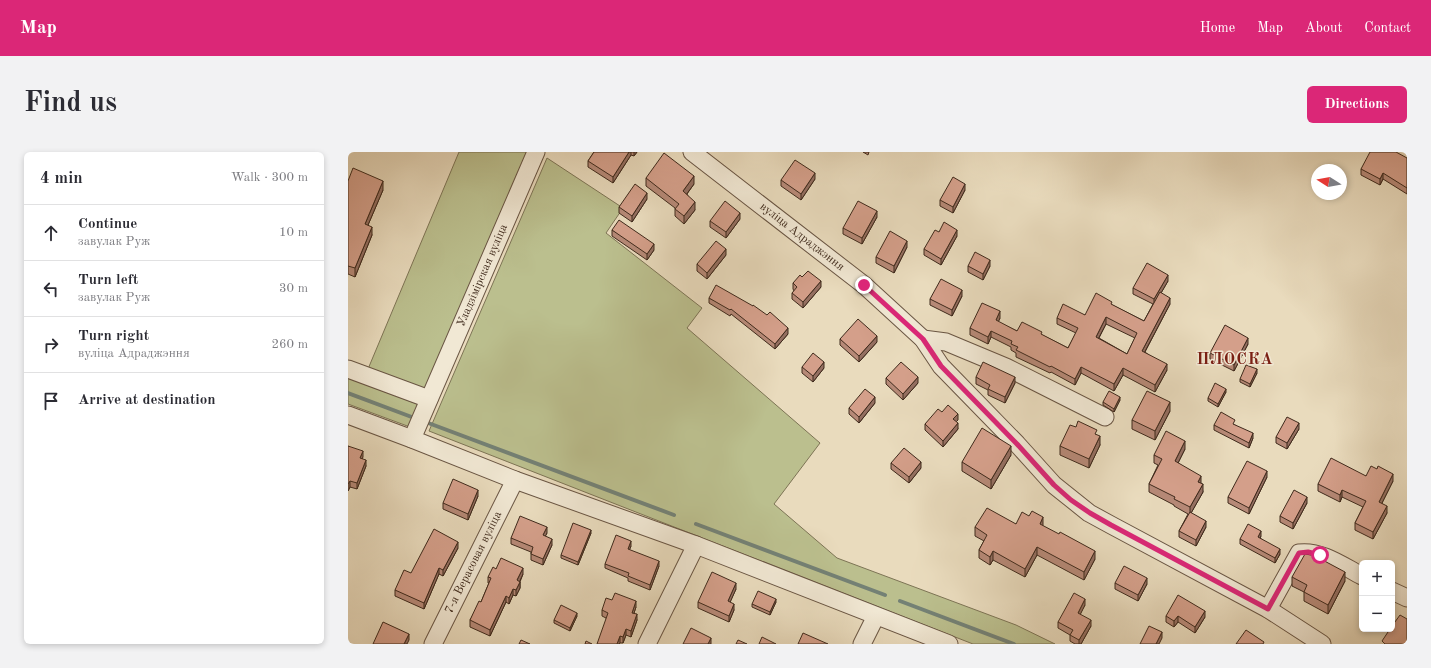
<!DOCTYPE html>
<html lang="en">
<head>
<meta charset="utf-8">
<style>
  body { margin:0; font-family:"Old Standard TT",serif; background:#f2f2f3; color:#2b2b33 }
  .controls { position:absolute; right:12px; bottom:12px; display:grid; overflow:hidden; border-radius:6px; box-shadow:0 2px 6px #0003 }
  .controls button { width:36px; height:36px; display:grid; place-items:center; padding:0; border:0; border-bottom:1px solid #e1e1e2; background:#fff; color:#2b2b33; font:20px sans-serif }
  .compass { position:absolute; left:963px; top:12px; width:36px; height:36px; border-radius:50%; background:#fff; box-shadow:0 2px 6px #0003; rotate:281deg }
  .stop { position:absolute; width:12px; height:12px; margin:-9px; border:3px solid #db2777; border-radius:50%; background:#fff }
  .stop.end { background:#db2777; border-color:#fff; box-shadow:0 1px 4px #0008 }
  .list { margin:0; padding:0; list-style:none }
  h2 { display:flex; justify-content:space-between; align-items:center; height:52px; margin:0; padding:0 16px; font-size:17px }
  h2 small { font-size:13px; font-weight:400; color:#7c7c81 }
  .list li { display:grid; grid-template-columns:26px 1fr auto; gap:12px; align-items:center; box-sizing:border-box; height:56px; padding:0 16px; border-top:1px solid #e1e1e2 }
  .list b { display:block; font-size:15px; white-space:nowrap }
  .list p { margin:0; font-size:13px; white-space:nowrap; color:#7c7c81 }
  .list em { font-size:13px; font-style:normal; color:#7c7c81 }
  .icon { flex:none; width:22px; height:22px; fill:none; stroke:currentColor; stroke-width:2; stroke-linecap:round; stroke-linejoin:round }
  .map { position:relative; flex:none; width:1059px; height:492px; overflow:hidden; border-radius:6px }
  header { display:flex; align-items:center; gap:24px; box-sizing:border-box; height:56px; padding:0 20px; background:#db2777; color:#fff }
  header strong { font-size:19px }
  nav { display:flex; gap:22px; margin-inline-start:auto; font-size:14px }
  .intro { display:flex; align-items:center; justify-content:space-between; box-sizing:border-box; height:96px; padding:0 24px }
  h1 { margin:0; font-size:28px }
  .button { padding:10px 18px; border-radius:6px; background:#db2777; color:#fff; font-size:14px; font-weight:700 }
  main { display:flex; gap:24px; padding:0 24px }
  aside { flex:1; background:#fff; border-radius:6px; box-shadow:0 2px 6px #0003 }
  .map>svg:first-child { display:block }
  .green { fill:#bbbf8e; stroke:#7d7455 }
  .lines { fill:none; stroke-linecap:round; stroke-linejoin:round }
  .stream { stroke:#748175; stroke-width:4 }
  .minor-casing { stroke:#6a5644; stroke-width:19 }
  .minor { stroke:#f1e8d4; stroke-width:17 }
  .wall { fill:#b68977; stroke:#3f2a1c; fill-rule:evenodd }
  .shaded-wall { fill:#946f61; stroke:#3f2a1c }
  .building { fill:#d49f8a; stroke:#3f2a1c; fill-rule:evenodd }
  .route { stroke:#db2777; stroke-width:5 }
  .labels { text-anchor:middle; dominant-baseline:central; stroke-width:3; stroke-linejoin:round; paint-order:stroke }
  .street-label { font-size:12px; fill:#3f2a1c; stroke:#f1e8d4 }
  .district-label { font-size:16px; font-weight:bold; letter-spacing:1px; fill:#7a1f14; stroke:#f1e8d4 }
</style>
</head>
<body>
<header>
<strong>Map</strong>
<nav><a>Home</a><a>Map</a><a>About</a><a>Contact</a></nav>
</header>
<div class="intro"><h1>Find us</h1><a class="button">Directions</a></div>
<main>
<aside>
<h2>4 min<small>Walk · 300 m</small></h2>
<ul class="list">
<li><svg class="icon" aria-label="ahead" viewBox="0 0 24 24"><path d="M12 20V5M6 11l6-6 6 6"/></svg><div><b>Continue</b><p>завулак Руж</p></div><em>10 m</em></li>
<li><svg class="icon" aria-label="left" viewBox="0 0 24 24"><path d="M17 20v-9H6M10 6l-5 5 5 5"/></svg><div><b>Turn left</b><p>завулак Руж</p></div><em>30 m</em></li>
<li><svg class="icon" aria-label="right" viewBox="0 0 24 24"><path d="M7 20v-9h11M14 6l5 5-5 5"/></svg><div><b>Turn right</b><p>вуліца Адраджэння</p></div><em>260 m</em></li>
<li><svg class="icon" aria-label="arrive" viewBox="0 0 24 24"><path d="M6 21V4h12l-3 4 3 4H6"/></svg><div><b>Arrive at destination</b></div></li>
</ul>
</aside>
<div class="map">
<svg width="1059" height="492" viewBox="0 0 1059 492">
  <rect width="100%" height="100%" fill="#e9dbbd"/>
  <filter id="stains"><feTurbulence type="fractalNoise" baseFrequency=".005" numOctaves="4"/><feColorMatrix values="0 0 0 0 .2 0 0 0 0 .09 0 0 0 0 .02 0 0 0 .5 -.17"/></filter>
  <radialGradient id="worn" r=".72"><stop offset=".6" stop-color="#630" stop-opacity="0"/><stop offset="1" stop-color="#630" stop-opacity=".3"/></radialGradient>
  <path class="green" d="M111,0H180L79,238L20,217Z
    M199,6L275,56L258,81L354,156L339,176L472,291L426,352L489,406L668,473L707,492H625L81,279Z
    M0,226L72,253L62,275L0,252Z"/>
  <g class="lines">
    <path class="stream" d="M0,241L69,267
      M75,269L326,363
      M348,372L537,443
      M552,449L666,492"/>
    <g class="minor-casing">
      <g id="minor">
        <path id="s1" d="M344,0L516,133L575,187L593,214L669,292L706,333L741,361L763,373L920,457L974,492"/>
        <path d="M575,187L598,190L658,215L757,265"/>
        <path d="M0,217L81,247"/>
        <path d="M0,263L64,287L167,328L348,393L601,492"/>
        <path id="s2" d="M64,287L188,0"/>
        <path d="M1044,439L1059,446"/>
        <path d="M920,457L951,401C973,398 995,414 1014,424"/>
        <path id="s3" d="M85,492L167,328"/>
        <path d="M299,492L348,393"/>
        <path d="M514,492L528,464"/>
      </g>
    </g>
    <use href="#minor" class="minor"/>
  </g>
  <path class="wall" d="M246,0H289L286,4L283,3L265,31L240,15V9Z
    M515,0H521L520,3Z
    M1059,6V42L1035,27L1032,33L1013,23V17Z
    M298,26L346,32L339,42L347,58L336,72L327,64V56L298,34Z
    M467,27L453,48L433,34V28Z
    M0,29L35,38L20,73L24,83L7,125L0,122Z
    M617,38L605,61L592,54V48Z
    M299,47L284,70L271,61V55Z
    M529,65L514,92L495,82V76Z
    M392,67L378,86L362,75V69Z
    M264,78L306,98L299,108L264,84Z
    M591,80L609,84L593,113L576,103V97Z
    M559,95L546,121L528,111V105Z
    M378,103L359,127L349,119V112Z
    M620,114H642L635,128L620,120Z
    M454,125L473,135L455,156L444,147V141L446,139L445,137V131Z
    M820,129L813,141L822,152L797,200L819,218L807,240L775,223L766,239L733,221L727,233L703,220L702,221L668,205V201L663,198V195L643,185L640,192L622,183V176L652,166L650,170L669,179L694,183L720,196L728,181L709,172V166L737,163L764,153L796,169L805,152L785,142V136ZM758,172L787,186L779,202L751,186Z
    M614,144L604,164L582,153V147Z
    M361,146L440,182L427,197L383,162L382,164L361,151Z
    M492,187L529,190L511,210L492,193Z
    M900,192L886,219L862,207V201Z
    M454,215L476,216L465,230L454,221Z
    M909,221L902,235L892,230V227Z
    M628,225L667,231L657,251L640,243V238L628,232Z
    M538,226L570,231L555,248L538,232Z
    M878,240L870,255L860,249V246Z
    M772,248L766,260L755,253V250Z
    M527,251L511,271L501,262V256Z
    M822,259L807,288L784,277V268Z
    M594,260L610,268L608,270L610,277L595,295L577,278V272Z
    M866,273H887L905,286L901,296L866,278Z
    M728,275L749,283L752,293L741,316L712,303V294Z
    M951,277L939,297L928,291V285Z
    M0,294L15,305L14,306L18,314L9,337L2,335L0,339Z
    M837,297L830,311L853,331L855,340L843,361L858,375L848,394L831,385V379L840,362L826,354V353L801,340V332L810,313L806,311V303Z
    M663,303L643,337L614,319V310Z
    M543,311L573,316L561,331L543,317Z
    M1018,324L1045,329L1034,351L1039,361L1025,387L1007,378V371L1015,355L994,345L992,350L970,339V332Z
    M919,325L901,362L880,351V345Z
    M130,344L120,368L95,357V351Z
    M959,351L945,377L932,370V364Z
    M668,372L695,374L747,407L736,428L689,403L677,425L645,408L642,413L631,406V398L636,389L627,384V375Z
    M199,381L197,384L204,393L195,413L183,408V400L163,392V386Z
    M243,381L230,413L213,406V403Z
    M913,384L912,386L932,402L927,411L892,392V387Z
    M283,394L281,398L311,414L302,438L280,429V426L257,416V412Z
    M110,396L95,424L91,422L76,457L47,444V438Z
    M969,405L997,429L980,462L956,449V440L944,434V425Z
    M148,417L175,422L172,430V436L168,444L165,443L161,452L158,450L142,484L122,475V468L133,450L141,431H140V425Z
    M767,431L799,432L790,449L767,437Z
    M388,437L382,450L386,458L381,470L350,456V450Z
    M264,448L288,455L286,461L289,468L283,485L278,483L275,491H272L258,466L254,464V458Z
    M428,450L422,463L404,455V452Z
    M737,453L732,462L743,474L733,492H727L722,489V483L710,476V470Z
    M229,464L222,479L206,471V468Z
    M818,464L857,465L847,481L830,470L826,475L818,470Z"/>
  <path class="shaded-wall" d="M281,0H283V3L265,31V25Z
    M286,0H289L286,4Z
    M467,21V27L453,48V42Z
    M1035,21V27L1032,33V27Z
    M346,24V32L335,47V39Z
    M35,29V38L17,80V72Z
    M617,32V38L605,61V55Z
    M299,41V47L284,70V64Z
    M347,50V58L336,72V64Z
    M529,59V65L514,92V86Z
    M392,61V67L378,86V80Z
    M24,75V83L7,125V116Z
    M609,78V84L593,113V107Z
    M559,89V95L546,121V114Z
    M306,92V98L299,108V102Z
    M378,97V103L359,127V121Z
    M642,108V114L635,128V122Z
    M820,123V129L806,153V147Z
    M473,129V135L455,156V150Z
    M614,138V144L604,164V158Z
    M822,146V152L794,205V199Z
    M652,159V166L648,175V168Z
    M758,165V172L748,191V185Z
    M440,176V182L427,197V192Z
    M643,179V185L640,192V185Z
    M529,184V190L511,210V204Z
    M900,186V192L886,219V213Z
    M476,210V216L465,230V224Z
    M819,212V218L807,240V233Z
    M733,215V221L727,233V227Z
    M775,216V223L766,239V232Z
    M909,217V221L902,235V232Z
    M570,225V231L555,248V242Z
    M667,225V231L657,251V245Z
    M878,237V240L870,255V252Z
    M527,245V251L511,271V265Z
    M772,245V248L766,260V257Z
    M822,250V259L807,288V279Z
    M610,262V268L605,273V267Z
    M610,271V277L595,295V289Z
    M951,271V277L939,297V291Z
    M905,281V286L901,296V291Z
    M752,284V293L741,316V307Z
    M837,289V297L827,317V309Z
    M663,294V303L643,337V328Z
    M15,299V305L12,312V306Z
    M18,308V314L9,337V331Z
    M573,310V316L561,331V325Z
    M919,319V325L901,362V356Z
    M1045,322V329L1031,357V350Z
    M853,324V332L850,330Z
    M2,329V335L0,339V332Z
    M855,332V340L842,363V355Z
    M130,338V344L120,368V362Z
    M994,338V345L992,350V343Z
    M959,345V351L945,377V371Z
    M1039,354V361L1025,387V380Z
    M695,365V373L692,380V372Z
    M858,369V375L848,394V388Z
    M199,375V381L195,389V383Z
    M243,378V381L230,413V410Z
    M913,379V384L910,390V385Z
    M204,387V393L195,413V407Z
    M283,389V394L280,402V397Z
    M110,390V396L95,424V418Z
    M689,395V403L677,425V417Z
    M932,397V402L927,411V406Z
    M645,399V408L642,413V405Z
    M747,399V407L736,428V420Z
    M311,409V414L302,438V433Z
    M91,416V422L76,457V451Z
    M175,416V422L169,435V428Z
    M997,420V429L980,462V453Z
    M799,426V432L790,449V443Z
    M172,430V436L168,444V438Z
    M388,431V437L380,455V449Z
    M165,437V443L161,452V446Z
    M158,444V450L142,484V478Z
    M428,447V450L422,463V460Z
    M737,447V453L730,467V461Z
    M288,449V455L284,467V461Z
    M386,452V458L381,470V464Z
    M857,459V465L847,481V475Z
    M229,461V464L222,479V476Z
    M289,462V468L283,485V479Z
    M830,464V470L826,475V469Z
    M743,468V474L733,492H731V488Z
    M278,477V483L275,491V485Z
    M814,480V486L811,492H808Z
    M61,482V488L59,492H56Z
    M272,484V491L271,492H269Z
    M363,486V492H360Z"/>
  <path class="building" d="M246,0H281L265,25L240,9Z
    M1022,0H1048L1059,6V36L1035,21L1032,27L1013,17Z
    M316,1L346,24L335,39L347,50L336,64L327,57L331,52L298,26Z
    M447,8L467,21L453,42L433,28Z
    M5,16L35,29L17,72L24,75L7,116L0,114V29Z
    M605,25L617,32L605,55L592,48Z
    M287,32L299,41L284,64L271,55Z
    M377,49L392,61L378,80L362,69Z
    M510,49L529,59L514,86L495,76Z
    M271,68L306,92L299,102L264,78Z
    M596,70L609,78L593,107L576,97L587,78L591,80Z
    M542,79L559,89L546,114L528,105Z
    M368,89L378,97L359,121L349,112Z
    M627,100L642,108L635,122L620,114Z
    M799,111L820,123L806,147L785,136Z
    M460,119L473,129L455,150L444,141L449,135L445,131L452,123L454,125Z
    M593,127L614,138L604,158L582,147Z
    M368,133L405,154V153L419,163L422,160L440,176L427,192L383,157L382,158L361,146Z
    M812,140L822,146L794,199L819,212L807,233L775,216L766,232L733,215L727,227L703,214L702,215L668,198L670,195L663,192L664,189L643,179L640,185L622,176L634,151L652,159L648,168L669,179L674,170L694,180L693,182L720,196L730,176L709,166L715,152L737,163L748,141L764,150L763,152L796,169ZM758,165L789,181L779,202L748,185Z
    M510,167L529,184L511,204L492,187Z
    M877,173L900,186L886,213L862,201Z
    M465,201L476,210L465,224L454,215Z
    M553,210L570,225L555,242L538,226Z
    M635,210L667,225L657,245L640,237L642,233L628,225Z
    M898,213L909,217L902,232L892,227Z
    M867,231L878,237L870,252L860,246Z
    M517,237L527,245L511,265L501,256Z
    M761,239L772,245L766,257L755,250Z
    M799,239L822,250L807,279L784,268Z
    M600,253L610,262L605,267L610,271L595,289L577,272L590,257L594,260Z
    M873,260L887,268L885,272L905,281L901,291L866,273Z
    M939,265L951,271L939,291L928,285Z
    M730,269L749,278L747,282L752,284L741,307L712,294L722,273L728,275Z
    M634,276L663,294L643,328L614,310Z
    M818,279L837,289L827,309L853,324L850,330L855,332L842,355L826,347L827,345L801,332L814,307L806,303Z
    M0,294L15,299L12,306L18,308L9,331L2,329L0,332Z
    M556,296L573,310L561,325L543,311Z
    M983,306L1018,324L1023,314L1029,317L1030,314L1045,322L1031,350L1039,354L1025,380L1007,371L1018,349L994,338L992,343L970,332Z
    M899,309L919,319L901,356L880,345Z
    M105,327L130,338L120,362L95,351Z
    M946,338L959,345L945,371L932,364Z
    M639,356L668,372L674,360L681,364L684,359L695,365L692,372L711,382L712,380L747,399L736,420L689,395L677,417L645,399L642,405L631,398L639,383L627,375Z
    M842,360L858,369L848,388L831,379Z
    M172,364L199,375L195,383L204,387L195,407L183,402L185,395L163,386Z
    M225,371L243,378L230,410L213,403Z
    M900,372L913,379L910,385L932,397L927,406L892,387Z
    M86,377L110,390L95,418L91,416L76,451L47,438L56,418L63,421Z
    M268,383L283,389L280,397L311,409L302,433L280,424L281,421L257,412Z
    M957,402L969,404V405L997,420L980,453L956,440L959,433L944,425Z
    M153,406L175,416L169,428L172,430L168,438L165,437L161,446L158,444L142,478L122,468L131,449L133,450L143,426L140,425L145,415L148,417Z
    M776,414L799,426L790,443L767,431Z
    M364,420L388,431L380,449L386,452L381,464L350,450Z
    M410,439L428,447L422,460L404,452Z
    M267,441L288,449L284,461L289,462L283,479L278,477L275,485L272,484L269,492H249L260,461L254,458L258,446L264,448Z
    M726,441L737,447L730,461L743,468L731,488L722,483L725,478L710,470Z
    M830,443L857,459L847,475L830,464L826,469L818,464Z
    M213,453L229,461L222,476L206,468Z
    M1052,463L1059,467V492H1037L1034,489L1042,477H1044V474Z
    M35,470L61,482L56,492H25Z
    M801,474L814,480L808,492H792Z
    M343,476L363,486L360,492H335Z
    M898,478L916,490L915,492H888Z
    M455,481L480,492H450Z
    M414,485L428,492H411Z
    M173,488L182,492H171Z
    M390,488L399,492H388Z
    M238,489L244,492H237Z"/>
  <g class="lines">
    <path class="route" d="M516,133L575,187L593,214L669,292L706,333L723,348L742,361L763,373L920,457L951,401L960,400L972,403"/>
  </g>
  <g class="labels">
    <g class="street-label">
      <text stroke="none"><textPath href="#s1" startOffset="139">вуліца Адраджэння</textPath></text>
      <text stroke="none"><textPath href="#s2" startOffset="178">Уладзімірская вуліца</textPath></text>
      <text stroke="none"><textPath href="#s3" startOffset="91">7-я Верасовая вуліца</textPath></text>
    </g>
    <g class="district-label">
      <text x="887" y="208">ПЛОСКА</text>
    </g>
  </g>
  <rect width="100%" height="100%" filter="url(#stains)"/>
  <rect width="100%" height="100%" fill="url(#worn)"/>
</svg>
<div class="controls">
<button>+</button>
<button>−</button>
</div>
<svg class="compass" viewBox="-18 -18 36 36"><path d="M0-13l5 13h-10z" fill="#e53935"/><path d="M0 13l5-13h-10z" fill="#7c7c81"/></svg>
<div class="stop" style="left:972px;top:403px"></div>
<div class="stop end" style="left:516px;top:133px"></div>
</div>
</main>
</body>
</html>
